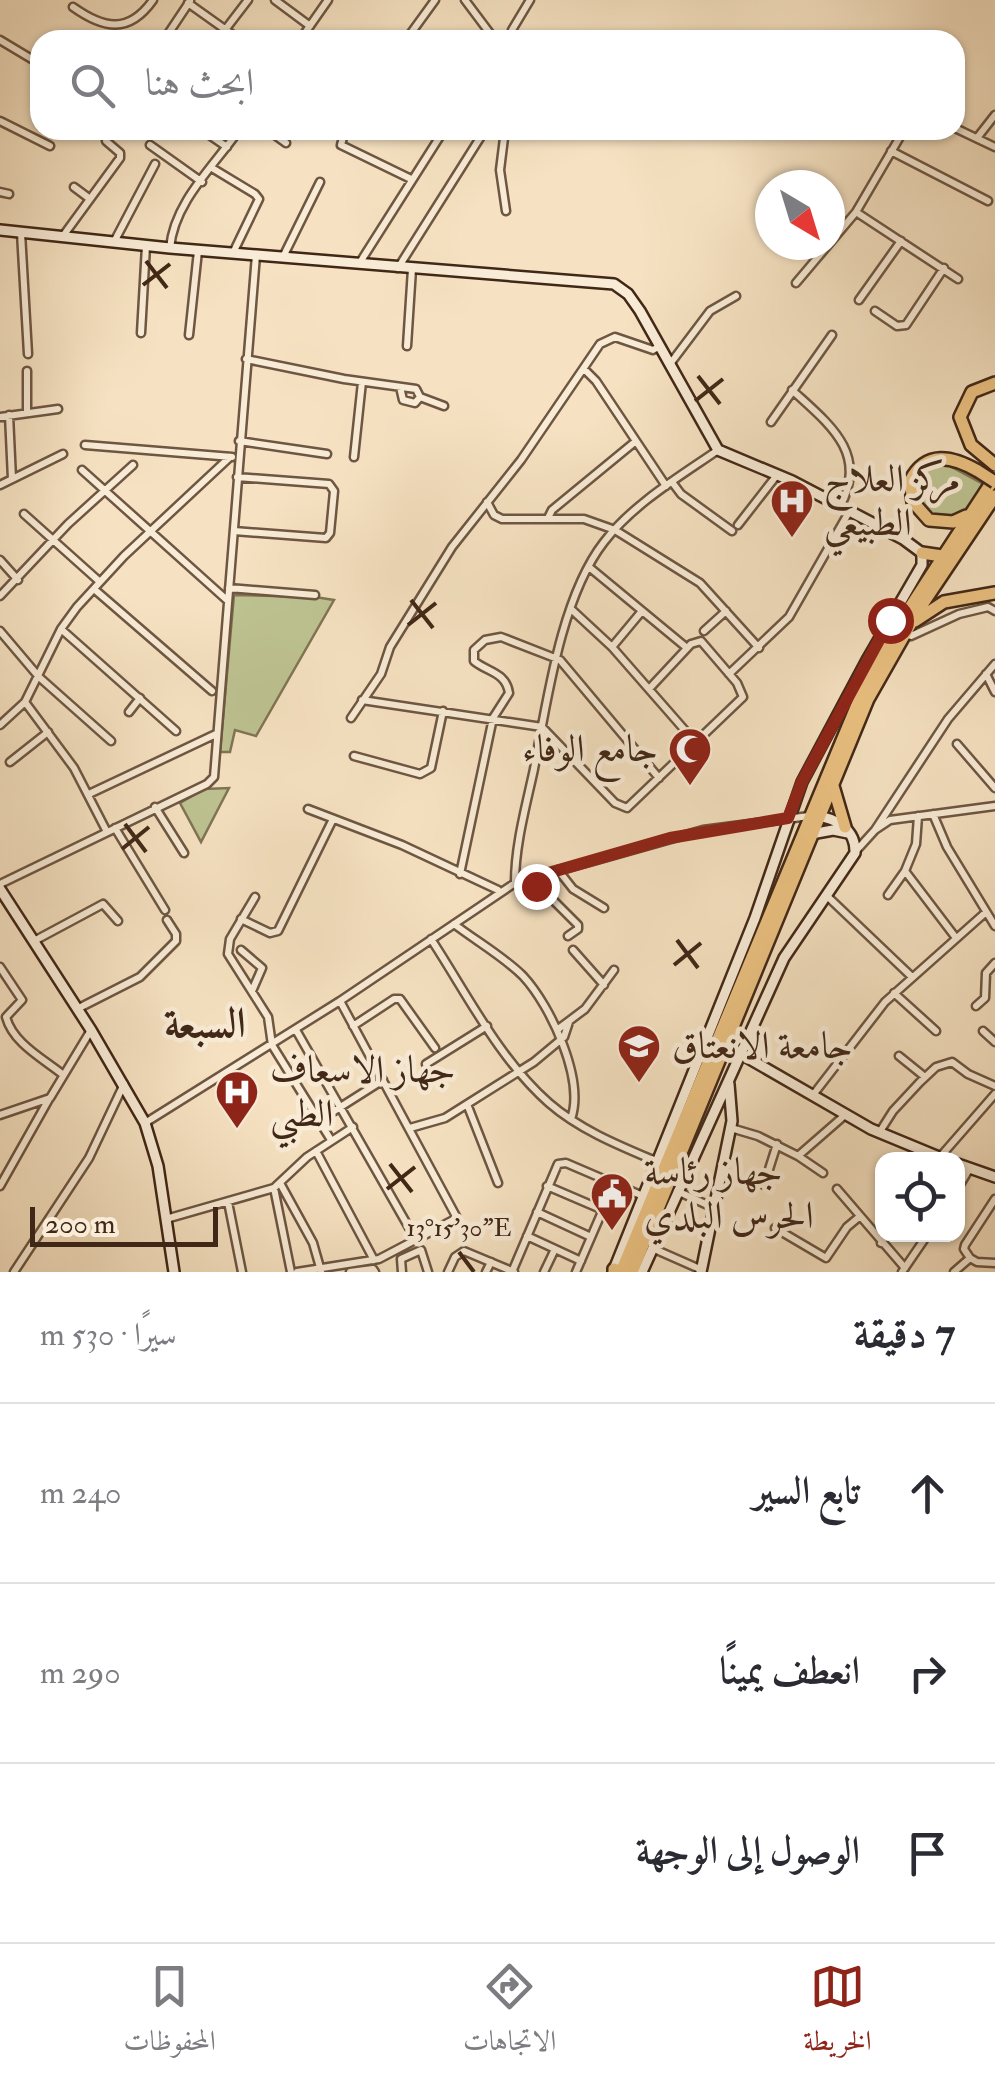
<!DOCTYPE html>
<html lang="ar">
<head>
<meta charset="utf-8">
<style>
  body { margin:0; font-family:"IM FELL Double Pica",Amiri,serif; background:#f7f7f7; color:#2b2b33; direction:rtl }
  .controls { position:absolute; right:30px; bottom:30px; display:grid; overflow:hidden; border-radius:20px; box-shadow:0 2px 8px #0004 }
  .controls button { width:90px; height:90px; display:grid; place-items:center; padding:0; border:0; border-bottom:2px solid #e1e1e2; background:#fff; color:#2b2b33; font:50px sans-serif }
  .compass { position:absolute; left:755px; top:170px; width:90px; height:90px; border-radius:50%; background:#fff; box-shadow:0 2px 8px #0004; rotate:142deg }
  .scale { position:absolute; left:30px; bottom:25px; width:188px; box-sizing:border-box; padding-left:10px; border:5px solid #412717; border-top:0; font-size:28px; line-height:35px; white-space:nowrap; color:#412717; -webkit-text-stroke:8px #f9ecd7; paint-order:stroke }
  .stop { position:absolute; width:30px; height:30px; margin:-22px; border:8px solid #8f2418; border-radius:50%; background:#fff }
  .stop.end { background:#8f2418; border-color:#fff; box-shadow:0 2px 10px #0008 }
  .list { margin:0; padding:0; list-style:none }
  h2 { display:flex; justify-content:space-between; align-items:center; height:130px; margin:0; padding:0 40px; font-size:42px }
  h2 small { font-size:32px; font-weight:400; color:#7c7c81 }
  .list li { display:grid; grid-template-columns:65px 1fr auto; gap:30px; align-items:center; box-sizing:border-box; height:180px; padding:0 40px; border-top:2px solid #e1e1e2 }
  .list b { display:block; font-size:38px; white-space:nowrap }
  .list em { font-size:32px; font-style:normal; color:#7c7c81 }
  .icon { flex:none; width:55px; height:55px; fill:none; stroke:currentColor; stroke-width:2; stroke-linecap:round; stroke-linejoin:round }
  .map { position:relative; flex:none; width:995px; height:1272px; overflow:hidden; direction:ltr }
  .search { position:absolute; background:#fff; box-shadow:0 2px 8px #0004; left:30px; right:30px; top:30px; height:110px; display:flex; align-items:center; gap:25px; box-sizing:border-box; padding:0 35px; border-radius:30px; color:#7c7c81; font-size:38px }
  .sheet { height:670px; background:#fff }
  nav { display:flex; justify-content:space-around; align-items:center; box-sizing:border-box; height:140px; border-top:2px solid #e1e1e2; background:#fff; font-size:28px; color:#7c7c81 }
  nav a { display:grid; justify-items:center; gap:5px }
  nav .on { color:#8f2418 }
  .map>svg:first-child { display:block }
  .green { fill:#bec392; stroke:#807554; stroke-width:2.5 }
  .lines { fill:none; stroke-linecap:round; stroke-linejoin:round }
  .street-casing { stroke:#6e5642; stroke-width:11 }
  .secondary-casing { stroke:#412717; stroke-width:14 }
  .highway-casing { stroke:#412717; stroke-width:16 }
  .street { stroke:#f9ecd7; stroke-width:6 }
  .secondary { stroke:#f9ecd7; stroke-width:9 }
  .highway { stroke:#ebc181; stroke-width:11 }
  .highway-bridge-casing { stroke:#412717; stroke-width:16; stroke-linecap:butt }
  .highway-bridge { stroke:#ebc181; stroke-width:11 }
  .route { stroke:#8f2418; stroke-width:12 }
  .ticks { fill:none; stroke:#412717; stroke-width:4 }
  .labels { text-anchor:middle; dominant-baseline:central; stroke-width:9; stroke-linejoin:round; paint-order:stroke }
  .poi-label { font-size:38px; fill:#412717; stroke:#f9ecd7; text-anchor:start }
  .quarter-label { font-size:42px; font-weight:bold; fill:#412717; stroke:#f9ecd7 }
  .ticks-label { font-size:25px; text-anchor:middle; fill:#412717; stroke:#f9ecd7; stroke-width:9; stroke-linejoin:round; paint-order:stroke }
</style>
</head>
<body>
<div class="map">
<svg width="995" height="1272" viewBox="0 0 995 1272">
  <rect width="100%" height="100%" fill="#f6e2c2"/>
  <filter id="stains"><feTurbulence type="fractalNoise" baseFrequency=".002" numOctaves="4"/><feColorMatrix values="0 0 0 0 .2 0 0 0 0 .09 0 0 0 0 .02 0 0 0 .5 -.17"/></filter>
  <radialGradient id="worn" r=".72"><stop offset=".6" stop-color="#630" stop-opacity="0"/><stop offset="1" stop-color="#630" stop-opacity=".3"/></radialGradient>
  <path class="green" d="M946,464L983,484C976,495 969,509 958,516C921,539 892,466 946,464Z
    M234,595L315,597L334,600L256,736L235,730L230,752H220Z
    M229,788L201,842L180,803L204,789Z"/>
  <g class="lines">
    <g class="street-casing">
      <path id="street" d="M275,0L310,26
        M465,0L495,40
        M188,3L240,40
        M73,7C104,29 129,34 153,0
        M225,30L248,0
        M512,30L530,0
        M0,40L40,64
        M164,40L190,1
        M300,40L328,0
        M406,40L435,0
        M0,121L50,146
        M955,128L995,147
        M202,130L227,147
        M268,130L286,143
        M345,130L341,145L411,179
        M505,130L500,170L506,211
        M977,138L995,115
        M150,145L202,182
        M891,151L988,201
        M212,168L255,194L259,199L233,253
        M74,187L90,199
        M0,192L9,194
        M856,212L958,279
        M21,233L28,354
        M63,236L120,158V153L106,141V130
        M114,242L155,164
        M170,248C174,202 214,166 239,130
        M283,257L320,182
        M359,264L444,130
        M398,268L485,130
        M796,283L856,212L904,130
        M859,300L901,241
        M875,311L897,326L906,325L944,268
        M141,333L146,246
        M189,335L198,251
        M407,346L412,269
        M246,359L344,379L416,389L420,397L444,406
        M670,364L710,311L736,296
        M584,369L596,381L666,486
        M400,387L403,400L415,403L420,397
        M792,390C829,424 869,453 840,507
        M27,412V371
        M9,415L12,479
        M0,417L58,409
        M771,422L832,335
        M239,441L327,454
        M85,445L232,457
        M354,457L362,382
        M82,470L228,601
        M672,482L681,494L732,531
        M0,485L63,454
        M487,502L494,515L502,519H584L615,530L700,583L759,648
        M24,514L100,582
        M548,518L552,510L636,441
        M738,525L777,475
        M234,531L326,538L330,533L334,491L329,484L237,477
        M0,560L18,580
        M589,567L687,648
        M229,588L315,595
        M94,589L212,691
        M0,596L68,524L133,465
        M571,609L612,647L696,743
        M61,629L176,731
        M0,631L39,677L111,741
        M704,631L726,611
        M905,634L911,636L959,614L988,607L995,611
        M612,647L642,611
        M729,674L789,617L849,512
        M986,674L995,692
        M362,700L542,727L615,803L627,808L743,697L737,683L701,641L691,644L649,689
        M25,702L74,768L107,832
        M129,712L140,698
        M351,718L381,674L390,647L452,547L521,460L600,344L615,337L653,350L660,346
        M0,725L25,702L61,629L77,607L124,556L230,457
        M957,744L995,788
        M354,756L420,774L431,768L443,711
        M10,762L48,732
        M89,794L216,734
        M155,807L184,853
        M308,809L402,845L498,890
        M933,814L947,847L995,926
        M918,816L916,844L905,871L956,938
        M115,828L165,910
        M875,830L948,719L995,664
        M855,852L875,830L890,820L995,806
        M558,870L573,889L604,908
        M460,874L493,718L509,693C506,672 487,672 474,661V650L485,640L501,637L560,660L659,778
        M531,878L578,925V929L568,936
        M515,883C515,845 526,806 534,769C547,701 561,597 604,542C633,504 679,477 718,450
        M0,884L207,784L214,777L256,255
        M888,895L905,871
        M827,896L912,977
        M255,897L230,939L228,954L268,1017L272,1045L331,1140
        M241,919L270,933L278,931L333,819
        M454,924C476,941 503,956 523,976C551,1006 585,1080 571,1119
        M431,939C467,994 499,1059 549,1103C580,1130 620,1146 658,1162
        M34,941L103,904L118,921
        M241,950L262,968L252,991
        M573,950L604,985
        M0,967L22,1000L6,1017C13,1043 42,1058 62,1074
        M894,993L936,1031
        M976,1006L985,998L986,973L995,963
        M77,1009L140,977L176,941V934L167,920
        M353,1026L394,999H400L435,1048
        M296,1030L416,1240
        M557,1030L585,1009L614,970
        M983,1031L995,1042
        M899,1056L925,1077
        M426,1064L487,1026
        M813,1095L885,1002L985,913
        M467,1104L498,1183
        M0,1115L50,1098L91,1030
        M320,1120L383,1080
        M145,1123L340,1001L515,883L703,830L809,816
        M410,1128L445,1118L534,1062L564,1037L569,1022
        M731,1128L758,1136L798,1156L845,1115
        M879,1133L893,1111L920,1082L936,1067L952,1062L968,1074L995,1086
        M316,1151L374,1260
        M798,1156L823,1173
        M940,1157L995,1094
        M280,1183L313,1243L321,1271
        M764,1185L777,1144
        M0,1186L49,1099
        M547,1186L603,1210
        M274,1188L291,1272
        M958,1188L970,1168
        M837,1189L905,1268
        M677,1191L714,1208
        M228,1202L242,1272
        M537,1212L591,1237
        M166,1219L274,1188L307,1157L353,1127
        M775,1228L826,1258L847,1227L859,1217
        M527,1236L581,1261
        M881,1243L888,1234
        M652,1248L702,1270
        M970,1258L977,1262L995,1263
        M14,1272L89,1158L124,1084
        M297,1272L379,1259L457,1218L340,1001
        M350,1272L373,1269L375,1272
        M402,1272L401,1259L421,1250L428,1272
        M448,1272L455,1257L464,1251L514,1272
        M486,1272L491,1262
        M512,1272L558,1164L566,1163L643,1196
        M544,1272L555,1249
        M576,1272L614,1184
        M902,1272L928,1234
        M954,1272L970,1258L964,1249L965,1245L995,1199"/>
    </g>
    <g class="secondary-casing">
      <path id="secondary" d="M0,230L170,248L614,284L628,294L640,311L718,450L792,481L903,539L922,553V565L867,660L802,782L755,918L613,1272
        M811,834L833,830L848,833
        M0,889L91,1030L145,1123L158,1166L174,1272
        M741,1054L871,1129L946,1160
        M958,1164L995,1177
        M642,1272L784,958L855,853C856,830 837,818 816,816
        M701,1272L732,1121L729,1084"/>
    </g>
    <g class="highway-casing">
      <path id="highway" d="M995,383L972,392L960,417L971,445L995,465
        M966,516L953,522L929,520L913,502L910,481C926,450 952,456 978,471
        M922,553L942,556
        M915,621L944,602L995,593
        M833,786L845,827
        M614,1269L621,1272L861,695L907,612L995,477
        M632,1272L868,699L918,611L995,496"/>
    </g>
    <use href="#street" class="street"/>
    <use href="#secondary" class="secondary"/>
    <use href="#highway" class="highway"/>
    <g class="highway-bridge-casing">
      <path id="highway-bridge" d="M978,471L995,482"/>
    </g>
    <use href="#highway-bridge" class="highway-bridge"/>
  </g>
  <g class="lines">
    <path class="route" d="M536,886L531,878L670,838L788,818L802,782L890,620"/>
  </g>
  <path class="ticks" d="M146,261L167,288M143,285L170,264M698,376L720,404M695,401L723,379M411,600L433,628M408,625L436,603M125,824L146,852M122,849L149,827M677,940L698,968M674,965L701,943M390,1164L412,1192M387,1189L415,1167M459,1252L474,1272"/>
  <defs>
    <g id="hospital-pin" transform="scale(2.25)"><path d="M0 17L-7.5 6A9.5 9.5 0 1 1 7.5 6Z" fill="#8f2418" stroke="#f9ecd7"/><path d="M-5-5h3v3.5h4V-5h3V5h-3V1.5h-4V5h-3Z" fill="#fff"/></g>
    <g id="mosque-pin" transform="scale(2.25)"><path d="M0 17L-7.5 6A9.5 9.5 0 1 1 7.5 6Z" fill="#8f2418" stroke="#f9ecd7"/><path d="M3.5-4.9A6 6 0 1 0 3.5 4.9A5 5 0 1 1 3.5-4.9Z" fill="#fff"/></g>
    <g id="university-pin" transform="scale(2.25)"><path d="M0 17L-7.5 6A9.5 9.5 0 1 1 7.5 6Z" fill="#8f2418" stroke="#f9ecd7"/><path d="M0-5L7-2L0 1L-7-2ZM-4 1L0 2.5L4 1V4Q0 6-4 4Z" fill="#fff"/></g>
    <g id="civic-pin" transform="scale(2.25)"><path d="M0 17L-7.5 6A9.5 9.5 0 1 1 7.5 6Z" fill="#8f2418" stroke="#f9ecd7"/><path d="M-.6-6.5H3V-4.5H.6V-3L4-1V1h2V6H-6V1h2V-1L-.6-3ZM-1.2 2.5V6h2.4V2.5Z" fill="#fff"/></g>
  </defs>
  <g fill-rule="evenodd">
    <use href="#hospital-pin" x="792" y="501"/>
    <use href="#mosque-pin" x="690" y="749"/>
    <use href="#university-pin" x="639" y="1046"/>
    <use href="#hospital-pin" x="237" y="1092"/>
    <use href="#civic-pin" x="612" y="1194"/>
  </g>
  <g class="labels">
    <g class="poi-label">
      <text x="824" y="479">مركز العلاج<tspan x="824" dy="44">الطبيعي</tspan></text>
      <text x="658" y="749" text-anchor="end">جامع الوفاء</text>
      <text x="672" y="1046">جامعة الانعتاق</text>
      <text x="270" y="1070">جهاز الاسعاف<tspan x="270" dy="44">الطبي</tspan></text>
      <text x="644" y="1172">جهاز رئاسة<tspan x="644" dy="44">الحرس البلدي</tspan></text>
    </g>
    <g class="quarter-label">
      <text x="205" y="1024">السبعة</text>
    </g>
  </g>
  <g class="ticks-label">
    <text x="459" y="1236">13°15'30"E</text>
  </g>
  <rect width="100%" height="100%" filter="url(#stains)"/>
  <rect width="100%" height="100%" fill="url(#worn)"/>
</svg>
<div class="controls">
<button><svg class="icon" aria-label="locate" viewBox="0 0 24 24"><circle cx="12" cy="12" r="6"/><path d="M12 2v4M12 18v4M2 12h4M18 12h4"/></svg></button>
</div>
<svg class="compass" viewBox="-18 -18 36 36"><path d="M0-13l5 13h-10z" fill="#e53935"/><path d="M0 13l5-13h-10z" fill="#7c7c81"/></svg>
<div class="scale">200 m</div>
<div class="stop" style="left:890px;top:620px"></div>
<div class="stop end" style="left:536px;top:886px"></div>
<div class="search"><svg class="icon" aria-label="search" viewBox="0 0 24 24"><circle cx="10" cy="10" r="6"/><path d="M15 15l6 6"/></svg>ابحث هنا</div>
</div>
<section class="sheet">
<h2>7 دقيقة<small>سيرًا · 530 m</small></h2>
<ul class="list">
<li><svg class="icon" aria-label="ahead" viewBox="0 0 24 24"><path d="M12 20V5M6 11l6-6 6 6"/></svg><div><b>تابع السير</b></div><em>240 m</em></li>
<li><svg class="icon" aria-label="right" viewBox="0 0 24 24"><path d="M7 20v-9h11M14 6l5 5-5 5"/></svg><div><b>انعطف يمينًا</b></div><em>290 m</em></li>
<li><svg class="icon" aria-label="arrive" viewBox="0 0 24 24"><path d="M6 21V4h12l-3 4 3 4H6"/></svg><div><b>الوصول إلى الوجهة</b></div></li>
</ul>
</section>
<nav>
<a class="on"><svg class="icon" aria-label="map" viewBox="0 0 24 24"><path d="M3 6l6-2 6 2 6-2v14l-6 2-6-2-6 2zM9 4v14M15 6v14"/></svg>الخريطة</a>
<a><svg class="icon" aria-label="directions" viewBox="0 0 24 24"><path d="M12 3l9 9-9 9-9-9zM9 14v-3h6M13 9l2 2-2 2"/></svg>الاتجاهات</a>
<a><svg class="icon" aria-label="saved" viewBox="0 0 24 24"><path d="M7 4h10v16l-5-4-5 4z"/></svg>المحفوظات</a>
</nav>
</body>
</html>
